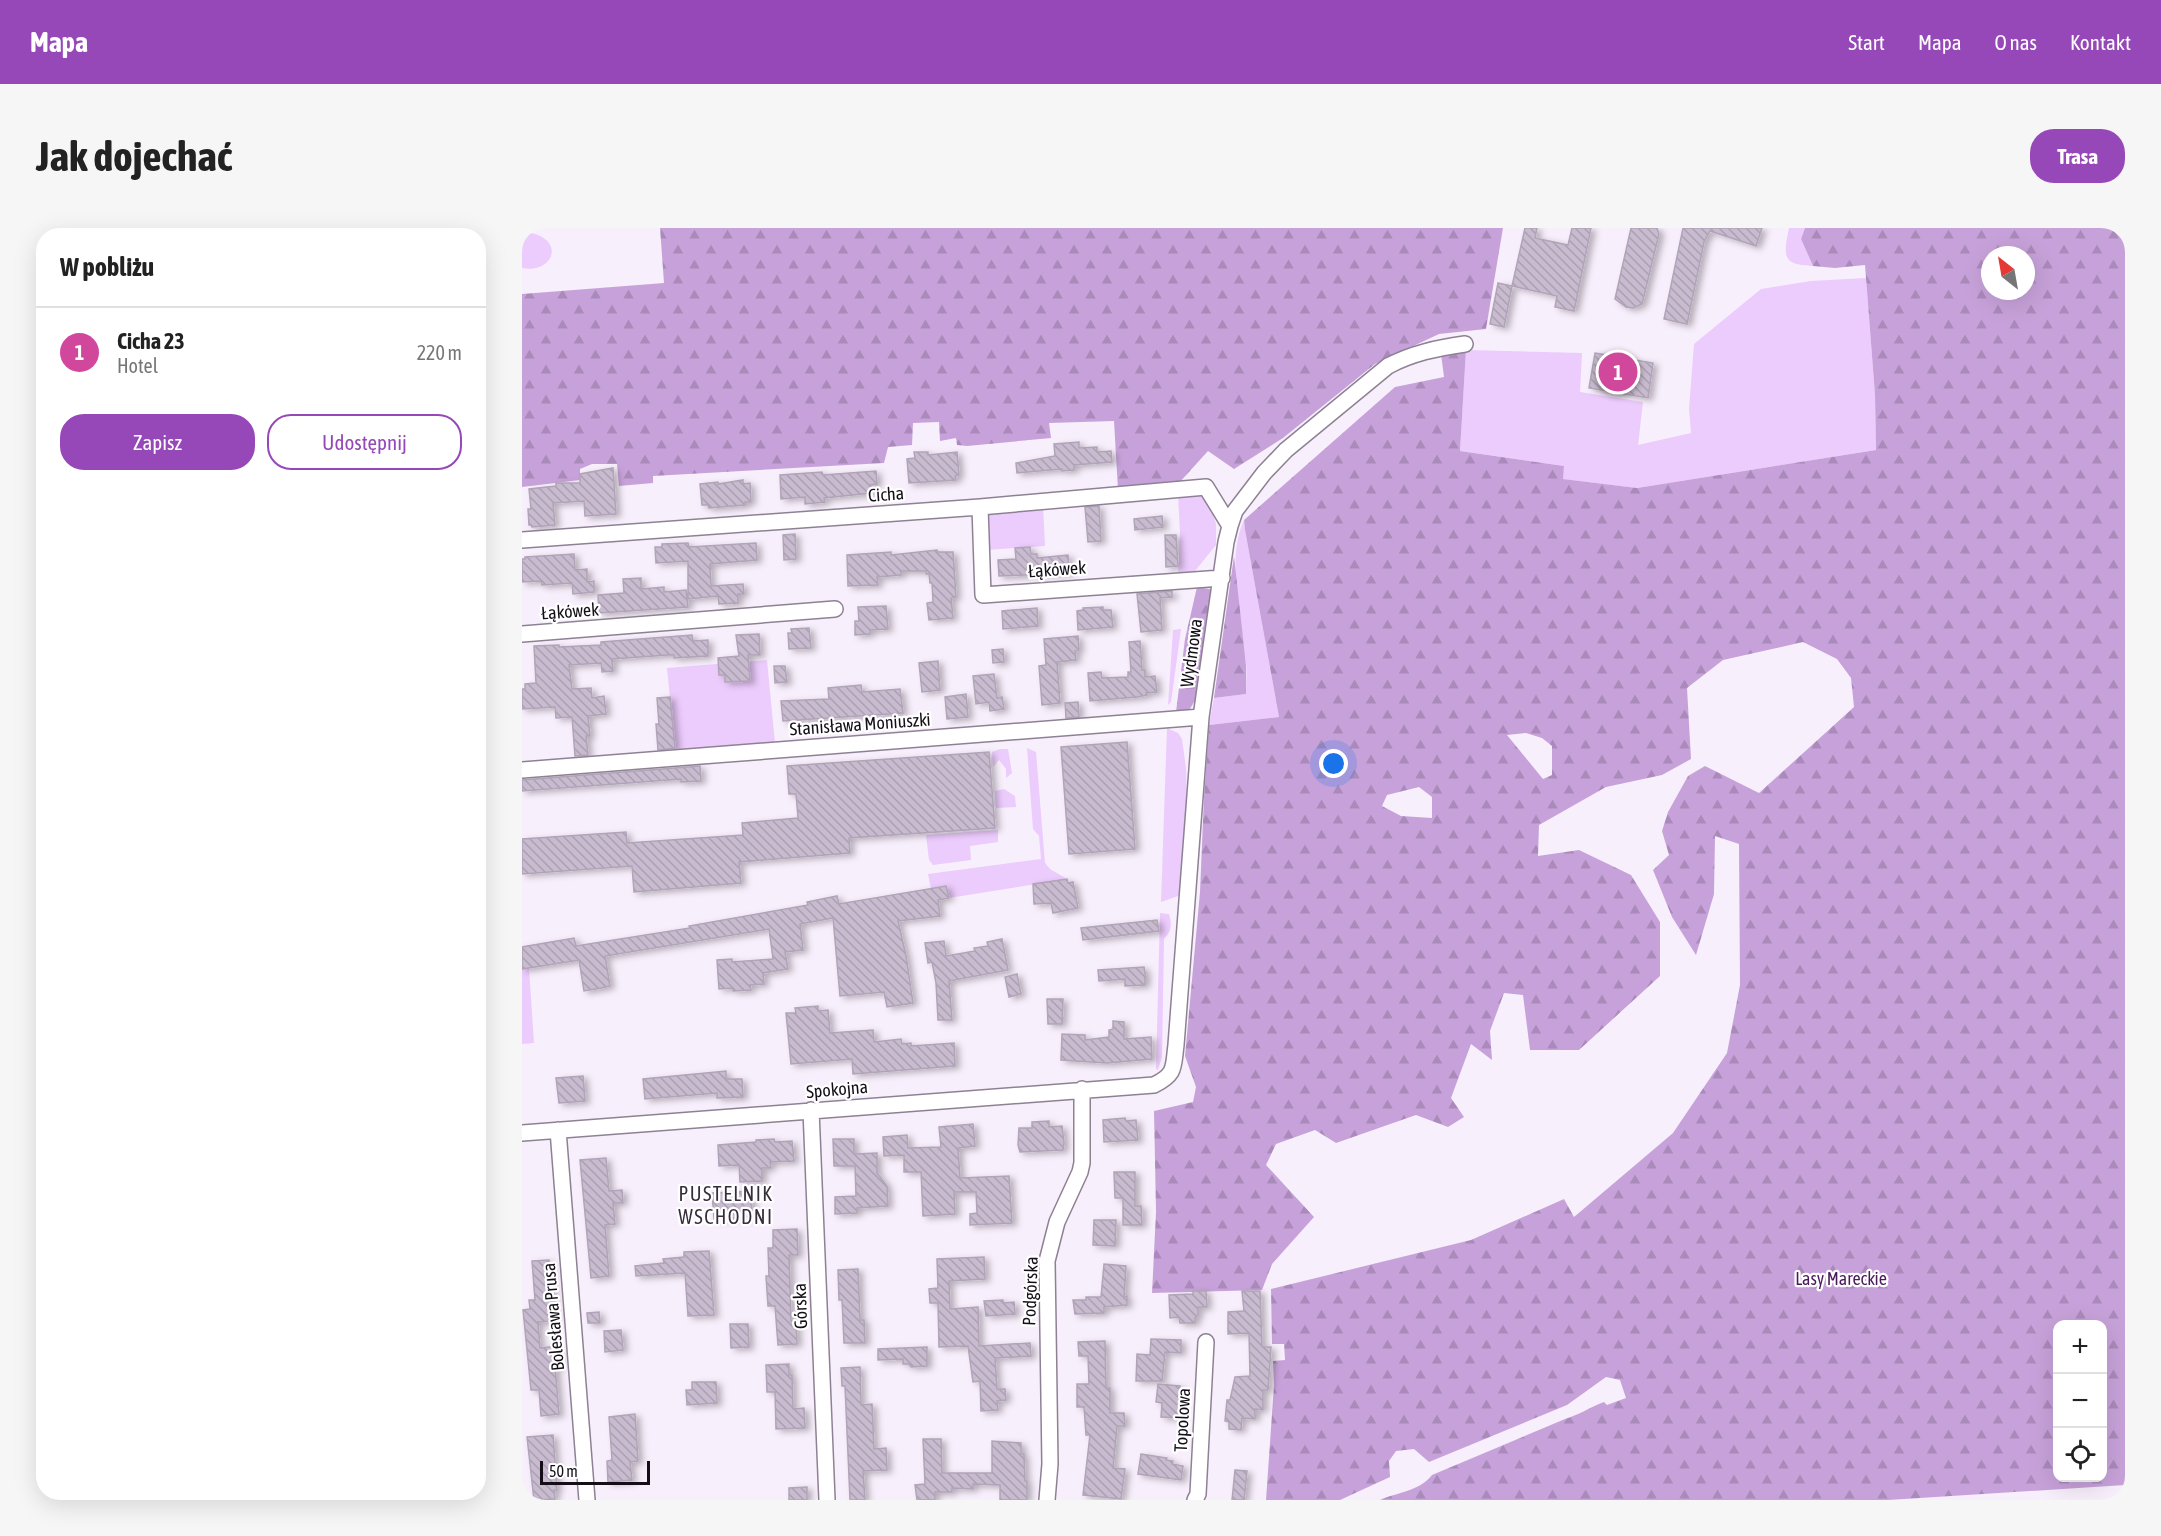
<!DOCTYPE html>
<html lang="pl">
<head>
<meta charset="utf-8">
<style>
  body { margin:0; font-family:"Asap Condensed",sans-serif; background:#f6f6f6; color:#222 }
  .controls { position:absolute; right:18px; bottom:18px; display:grid; overflow:hidden; border-radius:12px; box-shadow:0 6px 24px #0002 }
  .controls button { width:54px; height:54px; display:grid; place-items:center; padding:0; border:0; border-bottom:2px solid #e0e0e0; background:#fff; color:#222; font:30px sans-serif }
  .compass { position:absolute; left:1459px; top:18px; width:54px; height:54px; border-radius:50%; background:#fff; box-shadow:0 6px 24px #0002; rotate:329deg }
  .scale { position:absolute; left:18px; bottom:15px; width:110px; box-sizing:border-box; padding-left:6px; border:3px solid #140f17; border-top:0; font-size:16px; line-height:21px; white-space:nowrap; color:#140f17; -webkit-text-stroke:4px #fff; paint-order:stroke }
  .you { position:absolute; left:812px; top:536px; width:21px; height:21px; margin:-15px; border:4px solid #fff; border-radius:50%; background:#1a73e8; box-shadow:0 0 0 9px #1a73e833 }
  .badge { display:grid; place-items:center; width:39px; height:39px; border-radius:50%; background:#9647b8; color:#fff; font-size:20px; font-weight:700 }
  .pin { position:absolute; translate:-50% -50%; border:3px solid #fff; box-shadow:0 2px 6px #0006 }
  .list { margin:0; padding:0; list-style:none }
  h2 { display:flex; justify-content:space-between; align-items:center; height:78px; margin:0; padding:0 24px; font-size:26px }
  h2 small { font-size:20px; font-weight:400; color:#767676 }
  .list li { display:grid; grid-template-columns:39px 1fr auto; gap:18px; align-items:center; box-sizing:border-box; height:90px; padding:0 24px; border-top:2px solid #e0e0e0 }
  .list b { display:block; font-size:22px; white-space:nowrap }
  .list p { margin:0; font-size:20px; white-space:nowrap; color:#767676 }
  .list em { font-size:20px; font-style:normal; color:#767676 }
  .actions { display:flex; gap:12px; padding:18px 24px }
  .actions a { flex:1; padding:14px 0; border:2px solid #9647b8; border-radius:24px; text-align:center; font-size:21px; color:#9647b8 }
  .actions .main { background:#9647b8; color:#fff }
  .icon { flex:none; width:33px; height:33px; fill:none; stroke:currentColor; stroke-width:2; stroke-linecap:round; stroke-linejoin:round }
  .map { position:relative; flex:none; width:1603px; height:1272px; overflow:hidden; border-radius:24px }
  header { display:flex; align-items:center; gap:36px; box-sizing:border-box; height:84px; padding:0 30px; background:#9647b8; color:#fff }
  header strong { font-size:28px }
  nav { display:flex; gap:33px; margin-inline-start:auto; font-size:21px }
  .intro { display:flex; align-items:center; justify-content:space-between; box-sizing:border-box; height:144px; padding:0 36px }
  h1 { margin:0; font-size:42px }
  .button { padding:15px 27px; border-radius:24px; background:#9647b8; color:#fff; font-size:21px; font-weight:700 }
  main { display:flex; gap:36px; padding:0 36px }
  aside { flex:1; background:#fff; border-radius:24px; box-shadow:0 6px 24px #0002 }
  .map>svg:first-child { display:block }
  .grass { fill:#eccbfd }
  .forest { fill:url(#forest-firs); fill-rule:evenodd }
  .building { fill:url(#building-back-hatch); stroke:#b1a4b8; stroke-width:1.5; filter:url(#shadow) }
  .lines { fill:none; stroke-linecap:round; stroke-linejoin:round }
  .street-casing { stroke:#8e8194; stroke-width:18 }
  .street { stroke:#fff; stroke-width:15 }
  .labels { text-anchor:middle; dominant-baseline:central; stroke-width:4.5; stroke-linejoin:round; paint-order:stroke }
  .street-label { font-size:18px; fill:#140f17; stroke:#fff }
  .park-label { font-size:18px; fill:#491a5c; stroke:#fff }
  .neighbourhood-label { font-size:20px; letter-spacing:1.5px; fill:#372c3c; stroke:#fff }
</style>
</head>
<body>
<header>
<strong>Mapa</strong>
<nav><a>Start</a><a>Mapa</a><a>O nas</a><a>Kontakt</a></nav>
</header>
<div class="intro"><h1>Jak dojechać</h1><a class="button">Trasa</a></div>
<main>
<aside>
<h2>W pobliżu<small></small></h2>
<ul class="list">
<li><span class="badge" style="background:#d1479c">1</span><div><b>Cicha 23</b><p>Hotel</p></div><em>220 m</em></li>
</ul>
<div class="actions"><a class="main">Zapisz</a><a>Udostępnij</a></div>
</aside>
<div class="map">
<svg width="1603" height="1272" viewBox="0 0 1603 1272">
  <defs>
    <pattern id="forest-firs" width="22" height="20" patternUnits="userSpaceOnUse" patternTransform="scale(1.5)"><rect width="22" height="20" fill="#c7a2da"/><path d="M5 1l3.5 6h-7zM16 11l3.5 6h-7z" fill="#aa8aba"/></pattern>
    <pattern id="building-back-hatch" width="6" height="6" patternUnits="userSpaceOnUse" patternTransform="scale(1.5)"><rect width="6" height="6" fill="#c8bbcf"/><path d="M-1 5l2 2M0 0l6 6M5-1l2 2" fill="none" stroke="#aba0b1"/></pattern>
    <filter id="shadow"><feDropShadow dx="4.5" dy="2.5" stdDeviation="3" flood-color="#0004"/></filter>
  </defs>
  <rect width="100%" height="100%" fill="#f8effc"/>
  <path class="grass" d="M1267,0H1283L1279,11L1291,38C1260,37 1261,28 1267,0Z
    M9,5C43,12 32,46 0,40V8Z
    M1344,50L1353,167L1354,222L1115,260L1040,251L1042,238L938,223L944,122L1060,125L1058,164L1121,174L1116,217L1169,205L1167,181L1172,116L1239,61L1289,53Z
    M677,264L686,270L694,296V317L673,343L656,347L658,305L656,267Z
    M521,278L523,318L464,322L461,283Z
    M722,292L723,302L757,489L687,497L692,470L724,466C724,455 725,444 724,434C719,391 704,331 722,292Z
    M659,401L649,474L646,477L651,402Z
    M245,432L253,515L153,522L145,440Z
    M645,500L656,505L660,511L664,540L665,577L659,667L639,674Z
    M505,520L514,524L523,635L528,641L545,651L427,670L424,658L409,661L406,646L519,631L517,608L511,601Z
    M478,521H486L490,545L484,550V541L477,532L471,539L470,524Z
    M482,561L493,568L494,579L474,580L473,563Z
    M476,602V614L448,618L449,632L411,637L407,632L404,607Z
    M638,685L647,686C650,696 650,703 642,711L640,829L636,842L634,841Z
    M7,740L12,815L0,816V742Z"/>
  <path class="forest" d="M138,0H981L964,101L917,106L853,136L761,210L712,241L686,223L657,255L596,262L592,193L527,195L529,210L445,218L435,217L434,210L418,213L417,194L391,195L390,217L366,219L362,235L131,248V255L97,258L95,236H70L58,241V252L0,259V66L142,55Z
    M1283,0H1603V1257L1366,1272H858C876,1264 898,1263 910,1247L1043,1191C1057,1187 1068,1179 1082,1174L1085,1177L1104,1170L1098,1152L1084,1149L1045,1177L907,1234L892,1221L874,1223L867,1233L868,1249L818,1272H744L752,1157L751,1133L763,1132L762,1116H750L749,1061L949,1012L1042,971L1052,989L1151,905L1205,825L1218,757L1217,616L1193,608L1192,666L1174,727L1150,689L1131,642L1147,627L1140,603L1146,584L1166,548L1183,538L1237,565L1332,479L1329,450L1315,431L1281,414L1201,432L1165,460L1169,531L1140,547L1084,559L1017,597L1016,628L1057,622L1109,647L1138,694V748L1057,822H1008L1001,767L982,765L968,803L970,832L949,816L929,870L942,889L926,899L894,887L814,915L793,902L754,916L744,937L792,989L750,1036L740,1062L630,1065L634,984L632,883L671,874L674,859L663,828L678,664L682,569L687,497L757,489L723,302L722,292L873,159L922,149L919,126L944,122L938,223L1042,238L1041,251L1115,260L1354,222L1353,167L1343,37L1313,40L1291,38L1279,11ZM1468,27H1504V63H1468ZM1004,505L1020,510L1030,518V547L1021,551L985,507ZM897,559L910,569V590L879,588L860,578L865,567ZM1536,1096H1580V1250H1536Z
    M712,328L724,437V466L692,470Z
    M675,359L688,361C689,392 686,458 667,482L654,484L663,411Z"/>
  <path class="building" d="M1003,0H1015L1013,10L1046,17L1050,0H1069L1052,83L1033,79L1035,68L990,58Z
    M1109,0H1135L1137,6L1120,76L1111,80L1104,79L1093,71Z
    M1161,0H1240L1234,18L1188,3L1182,14L1165,96L1142,91Z
    M976,55L990,58L982,99L968,96Z
    M1073,125L1131,135L1126,170L1067,160Z
    M557,214V220L575,219V224L589,223L590,234L552,237V242L540,243V241L495,245L494,235L533,228L532,216Z
    M392,224H406V227L435,224L437,247L433,248L434,252L387,255L385,231L393,230Z
    M91,240L94,286L63,288L62,273L31,275L33,297L10,299L9,297H7L6,281H9L7,261L34,258V255H58V246Z
    M354,243L355,256L348,257L349,265L302,270L303,274L283,276V269L259,271L258,247L300,244L301,247Z
    M221,252V256L228,255L229,274H223V277L187,280L186,277H180L178,256L196,254V256Z
    M577,278L579,313L566,314L563,279Z
    M640,288L641,299L613,302L612,291Z
    M273,306L274,331L262,332L261,307Z
    M643,307H654L656,338L644,339Z
    M166,315L167,319L234,315L235,332L188,336L189,358L221,356L222,366H216V375L197,376L196,368L166,371V333L134,335L133,319H140V316Z
    M508,319L509,326H515V330L546,327L547,345L477,348L476,332L494,331L493,320Z
    M415,322L416,324H431L434,369L429,370L431,390L407,392L405,375L411,374L410,355H408L407,346H404V343H379V347L355,349L356,357L326,358L325,327L369,324V327Z
    M52,326L53,342L65,341V354L72,353V364L51,366L50,355L20,357L19,353L0,354V331H3V329Z
    M119,350V361L142,359V364L164,362L166,379L77,385L76,367L102,365L101,351Z
    M650,363V369L638,370L640,402L619,404L615,366Z
    M364,378L366,401L348,402V406L333,407V393H337L336,379Z
    M581,379V382H589L591,399L556,402L555,383L561,382V380Z
    M515,380L516,398L481,401L480,383Z
    M287,400L289,420L267,421L266,405H270L269,401Z
    M237,406L238,427H226L228,453L203,454V447H197L196,430L217,428L214,407Z
    M170,407L171,413L186,412V428L152,430V427H145L90,431L91,443L80,444L79,435L47,437L50,461L69,460L70,470L82,468L84,486L66,488L68,508H64L66,527L53,528L50,489L34,490L33,479L0,481V461H3V456L14,455L12,418L37,417V419L79,417V414Z
    M556,408L557,422L553,423L554,432L535,434L538,475L520,477L517,438L524,437L522,411Z
    M618,413L620,442H623V449L633,448L635,464L624,465L625,467L615,469L568,473L566,445L579,444L580,450L606,449V444H609L607,414Z
    M481,421L482,434L471,435L470,422Z
    M416,433L418,462L400,464L397,435Z
    M252,438H263L265,454L253,455Z
    M472,446L475,470L480,469L482,481L468,483L467,474L454,476L451,448Z
    M339,457L340,464L378,461L381,485L261,493L259,473L307,471L306,460Z
    M444,466L446,489L425,491L423,469Z
    M148,469L153,520L136,522L134,496H137L135,470Z
    M556,474L557,489L544,490L543,475Z
    M605,514L613,621L547,626L539,519Z
    M467,524L473,600L327,610L328,625L217,634L219,655L112,664L110,638L0,646V611L104,604L105,615L221,607L220,595L276,590L274,566H267L265,538Z
    M178,538L179,553L159,554V551L0,563V552Z
    M545,651L546,655L551,654L556,680L531,685L529,675L512,676L511,656Z
    M424,658L427,670L416,672L418,688L376,693L384,728L391,775L365,779L362,764L318,768L311,690L278,696L281,722L263,724L266,741L241,745L242,756L228,757L229,762L211,763V760L197,761L195,732L210,731V734L251,731L247,701L83,728L88,758L79,760L62,763L57,732L0,741V719L52,710L54,718L168,700L167,698L286,677L285,674L315,668L317,676Z
    M635,692L637,703L561,712L559,700Z
    M480,711L486,742L427,753L430,792H416L414,755L410,734L406,735L403,715L422,713L424,728L453,723L452,720L466,718L465,714Z
    M622,739L624,750H623V757L603,758V751L577,753L576,742Z
    M495,746L499,766L487,769L483,749Z
    M525,771H541L540,796H526Z
    M296,778V783L306,782L308,805L351,802L352,814L379,811L380,816L389,815V818L432,815L433,838L331,846L330,831L269,836L264,785H274L273,780Z
    M591,793L602,794V811L629,809L630,831L585,835L539,832L540,806L563,807V812L587,809V802L591,801Z
    M204,843V851H220L221,869L195,870V865L123,871L121,851Z
    M61,848L63,873L37,875L34,850Z
    M603,890L604,893L614,892L616,912L582,914L581,892Z
    M527,893V899L540,898L542,915L541,922L498,924L496,917L497,900H510V894Z
    M451,896L453,918L436,920L438,950L487,948L490,995L448,997V986L455,985L454,964H432L433,986L401,988L399,944H382V927L362,928L361,909L385,907L386,920L419,919L417,899Z
    M252,911L253,914L270,913L272,933L248,934L249,940H240V953L218,954L217,937L197,938L196,917L234,914V912Z
    M311,911H332V926L355,925V945L365,958L366,978L335,980V985L313,986V969L334,968L333,938H312Z
    M84,930L87,963L100,962L101,975H91L93,996L83,997L87,1048L69,1050L58,932Z
    M592,944H613V978H619L620,997H601V970H593Z
    M229,963L230,989L192,991L190,965Z
    M572,992H594L593,1018L571,1017Z
    M275,1001L276,1027H267L269,1093L274,1092L275,1116L256,1117L253,1078H246L244,1048H247L246,1020H251V1002Z
    M187,1023L192,1087L166,1088L163,1045L114,1048L113,1038L142,1035L141,1031L162,1029V1024Z
    M462,1029L463,1051L427,1053L428,1081L456,1079L457,1118L508,1115L509,1128L473,1130L475,1161H483L484,1172L475,1173L476,1182L459,1183L458,1153L451,1154L446,1118L417,1119L416,1075H408L407,1061L416,1060L415,1031Z
    M27,1032L33,1093L16,1094L18,1120L35,1118L37,1138H33L37,1186L19,1188L17,1162H9L1,1082L8,1081L7,1072H13L10,1033Z
    M582,1036L604,1038L602,1069L605,1068V1077L582,1079V1085L553,1086L551,1072H564V1069H579Z
    M336,1041L338,1092H342L343,1115H322L320,1072H317L316,1042Z
    M671,1063H684L685,1079H676V1087L673,1090V1095H658L657,1089L648,1090L647,1067L671,1066Z
    M720,1063H738L740,1119H749L746,1162H741V1182L733,1181V1191L720,1190L719,1202L707,1201V1194L703,1193L705,1172H708L713,1149L728,1148L727,1105L706,1106V1084L722,1083Z
    M481,1072V1075L492,1074L493,1086L464,1088L462,1073Z
    M77,1084L78,1095H66L65,1085Z
    M208,1096H226L227,1119L209,1120Z
    M99,1102L101,1122L83,1124L82,1103Z
    M629,1111L659,1112V1125L643,1124L640,1153H614L615,1126L628,1127Z
    M583,1113L584,1160H588V1185H602L603,1198H595L591,1240L603,1241L599,1271L561,1267L568,1207H564L562,1179H555V1156H567L566,1128H557L556,1114Z
    M405,1119V1138L389,1139L387,1136H381V1131L356,1132V1121Z
    M267,1136V1147H270L271,1181L282,1180L283,1200L254,1201L253,1164H245L244,1137Z
    M338,1139L339,1177L350,1176L352,1221L364,1220L365,1242L341,1243L343,1272H328L323,1158H320L319,1140Z
    M170,1154H194L195,1175L165,1177L164,1162H170Z
    M636,1156L658,1158L656,1190L639,1189L640,1175L634,1174Z
    M113,1186L116,1233L108,1234L110,1252L86,1254L85,1233L90,1232L87,1189Z
    M31,1207L35,1262H32L33,1271L12,1272L5,1209Z
    M401,1211H419L420,1245H470V1213L499,1215V1226H502L503,1253H505V1272H478V1257L451,1256V1261L430,1260V1264H413V1272H395L393,1257L403,1256Z
    M619,1226L645,1230L644,1232L651,1233L650,1236L661,1238L659,1252L616,1246Z
    M713,1242L725,1243L722,1272H710Z
    M285,1259V1272H267V1260Z"/>
  <g class="lines">
    <g class="street-casing">
      <path id="street" d="M458,279L461,367L700,350
        M0,312L458,279L684,259L708,298
        M0,406L313,381
        M0,542L679,489
        M289,882L305,1272
        M36,902L65,1272
        M0,905L632,857C654,846 651,840 654,817L679,489L704,314L708,298L713,283L742,245L764,222L866,138C891,125 915,120 943,116
        M525,1272L528,1236L525,1033L535,994L558,944L560,935V861
        M673,1272L676,1266L684,1114"/>
    </g>
    <use href="#street" class="street"/>
  </g>
  <g class="labels">
    <g class="street-label">
      <text transform="translate(364 266) rotate(-4)">Cicha</text>
      <text transform="translate(535 341) rotate(-4)">Łąkówek</text>
      <text transform="translate(48 383) rotate(-4)">Łąkówek</text>
      <text transform="translate(669 425) rotate(-82)">Wydmowa</text>
      <text transform="translate(338 496) rotate(-4)">Stanisława Moniuszki</text>
      <text transform="translate(315 861) rotate(-5)">Spokojna</text>
      <text transform="translate(508 1063) rotate(-88)">Podgórska</text>
      <text transform="translate(278 1078) rotate(-92)">Górska</text>
      <text transform="translate(31 1089) rotate(-95)">Bolesława Prusa</text>
      <text transform="translate(660 1192) rotate(-87)">Topolowa</text>
    </g>
    <g class="park-label">
      <text x="1319" y="1050">Lasy Mareckie</text>
    </g>
    <g class="neighbourhood-label">
      <text x="204" y="965">PUSTELNIK<tspan x="204" dy="23">WSCHODNI</tspan></text>
    </g>
  </g>
</svg>
<div class="controls">
<button>+</button>
<button>−</button>
<button><svg class="icon" aria-label="locate" viewBox="0 0 24 24"><circle cx="12" cy="12" r="6"/><path d="M12 2v4M12 18v4M2 12h4M18 12h4"/></svg></button>
</div>
<svg class="compass" viewBox="-18 -18 36 36"><path d="M0-13l5 13h-10z" fill="#e53935"/><path d="M0 13l5-13h-10z" fill="#767676"/></svg>
<div class="scale">50 m</div>
<div class="you"></div>
<div class="pin badge" style="left:1096px;top:144px;background:#d1479c">1</div>
</div>
</main>
</body>
</html>
